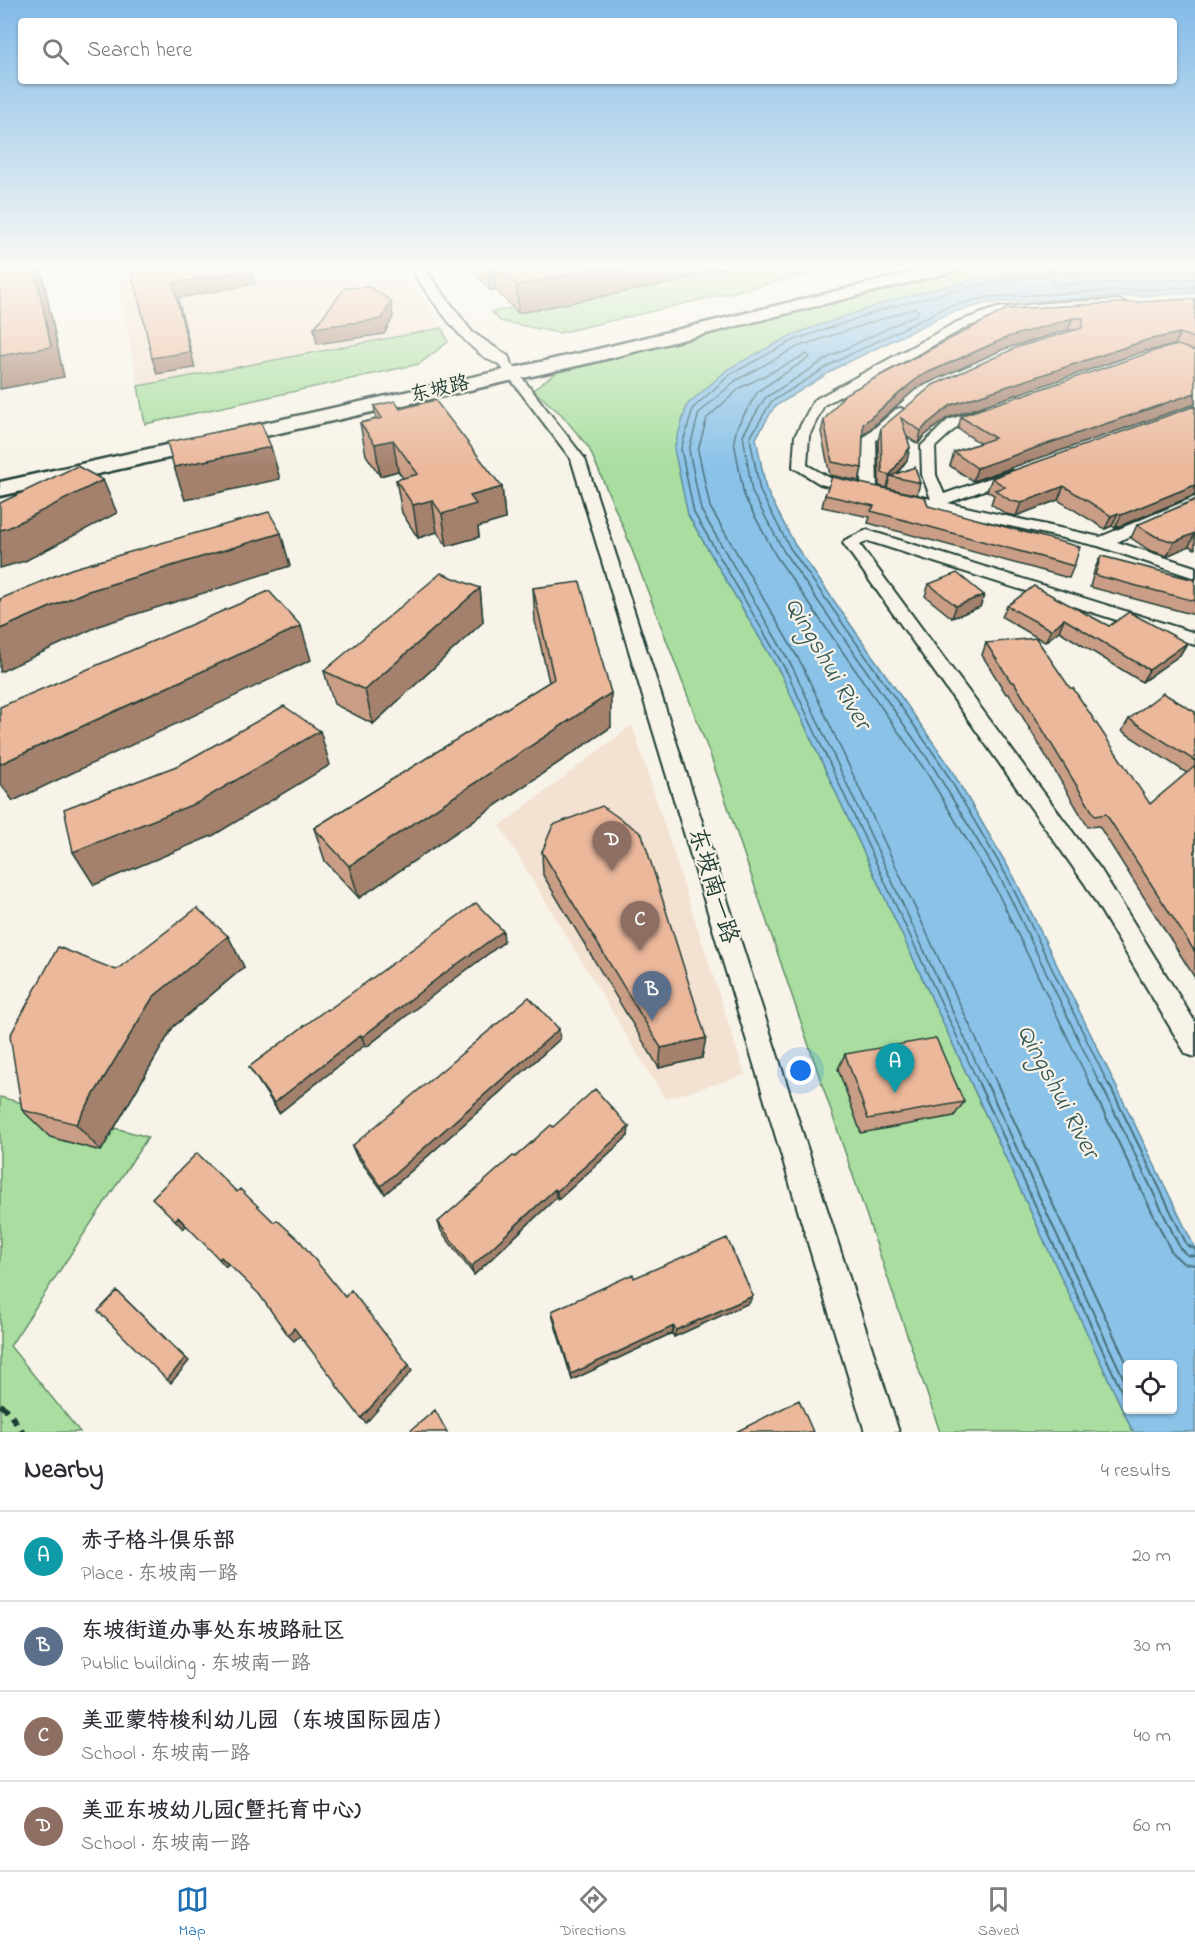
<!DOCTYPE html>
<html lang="en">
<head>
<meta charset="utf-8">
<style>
  body { margin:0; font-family:"Indie Flower","LXGW WenKai TC",sans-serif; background:#f7f7f7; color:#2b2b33 }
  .controls { position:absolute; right:18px; bottom:18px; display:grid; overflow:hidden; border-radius:6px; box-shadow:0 2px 4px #0004 }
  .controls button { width:54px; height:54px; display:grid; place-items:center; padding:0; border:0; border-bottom:2px solid #e1e1e2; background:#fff; color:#2b2b33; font:30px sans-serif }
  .you { position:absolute; left:801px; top:1071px; width:21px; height:21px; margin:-15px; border:4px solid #fff; border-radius:50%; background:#1a73e8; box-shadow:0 0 0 9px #1a73e833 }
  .badge { display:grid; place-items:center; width:39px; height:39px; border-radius:50%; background:#1f6fb2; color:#fff; font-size:20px; font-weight:700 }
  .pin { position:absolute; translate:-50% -50px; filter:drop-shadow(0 2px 3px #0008) }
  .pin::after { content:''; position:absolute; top:32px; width:21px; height:18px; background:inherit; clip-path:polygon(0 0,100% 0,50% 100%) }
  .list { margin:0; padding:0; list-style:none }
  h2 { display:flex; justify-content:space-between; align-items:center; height:78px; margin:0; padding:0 24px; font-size:26px }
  h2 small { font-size:20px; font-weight:400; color:#7c7c81 }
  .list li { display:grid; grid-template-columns:39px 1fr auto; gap:18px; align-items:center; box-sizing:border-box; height:90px; padding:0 24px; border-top:2px solid #e1e1e2 }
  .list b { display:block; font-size:22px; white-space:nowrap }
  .list p { margin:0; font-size:20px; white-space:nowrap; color:#7c7c81 }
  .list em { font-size:20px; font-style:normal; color:#7c7c81 }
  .icon { flex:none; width:33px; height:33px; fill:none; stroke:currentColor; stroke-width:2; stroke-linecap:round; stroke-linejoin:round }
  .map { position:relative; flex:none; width:1195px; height:1432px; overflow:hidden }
  .search { position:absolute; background:#fff; box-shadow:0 2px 4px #0004; left:18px; right:18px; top:18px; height:66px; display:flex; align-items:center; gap:15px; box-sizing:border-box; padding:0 21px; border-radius:6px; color:#7c7c81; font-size:22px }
  .sheet { height:438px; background:#fff }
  nav { display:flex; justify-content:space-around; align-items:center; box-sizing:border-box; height:84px; border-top:2px solid #e1e1e2; background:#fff; font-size:16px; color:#7c7c81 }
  nav a { display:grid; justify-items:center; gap:3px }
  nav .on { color:#1f6fb2 }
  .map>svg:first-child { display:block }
  .built { fill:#f3e1d1 }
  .green { fill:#a9dea0; stroke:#648e6a; stroke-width:1.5 }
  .water { fill:#8ac2e8; stroke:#5f8da0; stroke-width:1.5; fill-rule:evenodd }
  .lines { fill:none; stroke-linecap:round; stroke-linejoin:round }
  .shore-far1 { stroke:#4a727c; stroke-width:1.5 }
  .shore { stroke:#4a727c; stroke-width:2 }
  .minor-casing { stroke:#1f3d34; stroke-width:4 }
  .tertiary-casing { stroke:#1f3d34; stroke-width:4 }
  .secondary-casing { stroke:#1f3d34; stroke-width:5 }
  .path { stroke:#1f3d34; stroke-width:6; stroke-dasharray:9 7; stroke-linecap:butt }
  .minor { fill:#f7f3e8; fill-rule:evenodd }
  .tertiary { fill:#f7f3e8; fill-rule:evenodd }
  .secondary { fill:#f7f3e8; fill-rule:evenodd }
  .wall { fill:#ca9e86; stroke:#1f3d34; stroke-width:1.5 }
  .shaded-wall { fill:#a4816d; stroke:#1f3d34; stroke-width:1.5 }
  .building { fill:#ebb89c; stroke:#1f3d34; stroke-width:1.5 }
  .labels { text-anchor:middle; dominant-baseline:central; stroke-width:4.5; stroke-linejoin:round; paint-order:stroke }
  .far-street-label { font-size:20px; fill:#1f3d34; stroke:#f7f3e8 }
  .street-label { font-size:24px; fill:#1f3d34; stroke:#f7f3e8 }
  .water-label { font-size:26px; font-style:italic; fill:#345858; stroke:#f7f3e8 }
</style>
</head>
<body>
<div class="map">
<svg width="1195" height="1432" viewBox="0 0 1195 1432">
  <rect width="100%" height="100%" fill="#f7f3e8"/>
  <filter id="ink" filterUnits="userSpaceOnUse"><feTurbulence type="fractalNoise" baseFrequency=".0167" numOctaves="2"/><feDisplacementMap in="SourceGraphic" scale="12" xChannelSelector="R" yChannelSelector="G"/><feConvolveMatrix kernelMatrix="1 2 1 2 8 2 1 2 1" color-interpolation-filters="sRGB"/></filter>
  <g filter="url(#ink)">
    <path class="built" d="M115,268H399L442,328L138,386Z
      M632,725L745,1075L665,1099L500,826Z"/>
    <path class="green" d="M702,268H836L559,333L500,321L492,312Z
      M970,268H1081C1054,270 1025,270 998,275C927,288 860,311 792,335L688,515L781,674L1133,1432H940L711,757L624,529L589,448L562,415L533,390L561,369Z
      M442,328L448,342L419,364L145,424L138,386Z
      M0,1097L148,1137L10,1346L80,1432H0Z"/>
    <path class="water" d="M1081,268H1195V293L988,303L949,313L838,367L774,407L756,438L766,489L795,545L946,761L1014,877L1195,1248V1432H1133L781,674L688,515L674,449L687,405L728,369L792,335L886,302L943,287L1001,274ZM1128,1364H1172V1410H1128Z"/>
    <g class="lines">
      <path class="shore-far1" d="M1057,268L1051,282L1054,285L1195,279
        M1066,268V274L1069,276L1195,270
        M980,1086L787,672L694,513L681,449L693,408L731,374L794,340L887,308L945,293L1002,280L1044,276L1048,273L1049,268
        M987,1086L793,668L701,510L689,450L699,413L735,381L797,347L915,308L918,310L917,314L831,356L765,398L743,435L752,492L784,552L934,768L1003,883L1101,1086
        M998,1086L802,665L710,507L698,450L707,418L740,388L807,354L810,357L758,391L737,427L734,441L744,496L776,556L927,773L995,887L1091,1086
        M1109,1086L1009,880L941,764L790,548L760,491L750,438L771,402L835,362L947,307L988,297L1195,287"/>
      <path class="shore" d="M979,1084L1128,1405
        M987,1084L1128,1388
        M997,1084L1128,1366
        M1090,1084L1172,1253L1183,1263L1195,1265
        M1101,1084L1180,1248L1187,1255L1195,1256
        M1109,1084L1187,1245L1195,1249"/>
      <g class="minor-casing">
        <path id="minor" d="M1120,300L1126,303L1124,305L1057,308L999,315L965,328L824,405L809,436L807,465L830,478L861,485L862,439L896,409L901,408L908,412L876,440L877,491L874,494L869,496L862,491L857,493L820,484L793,467L795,436L814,400L957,322L997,308L1057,302Z
          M502,356L506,357L585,459L899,1432H865L571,459L496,360Z
          M984,408L991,412L989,415L958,426L935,447L936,475L944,494L1010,471H1020L1022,474L1020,477L948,503L1100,537L1195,497V508L1117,542L1195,567V578L1098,546L895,500L892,497L900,492L931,499L922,475L921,446L948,420Z
          M867,530L1195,633V645L868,541L860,545L1101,870L1195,1022V1057L1186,1054L1085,884L843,543L845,540Z"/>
      </g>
      <g class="tertiary-casing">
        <path id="tertiary" d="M410,268H424L472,332L508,356L510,360L508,364C477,371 426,291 410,268Z"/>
      </g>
      <g class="secondary-casing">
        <path id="secondary" d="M931,268H957L955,271L594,362L0,496V482L594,350Z"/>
      </g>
      <path class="path" d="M0,1405L6,1409L23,1432"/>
      <use href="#minor" class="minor"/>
      <use href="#tertiary" class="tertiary"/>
      <use href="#secondary" class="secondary"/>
    </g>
    <path class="wall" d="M470,268H729L675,280V282L518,313L495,289L490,290Z
      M1195,299V404L973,481L950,466L954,452L980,443L958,429L961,417L1176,346L1175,345L1142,352L947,418L923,437L918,444L907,437L910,447L907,460L897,474L920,483L917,495L879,486L878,441L881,428L1075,330H1068L1004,349L917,388L863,435L862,468L859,481L830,475L821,432L824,420L1007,309Z
      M374,406L400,409L502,487L505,519L478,527L479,537L447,546L437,532L418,538L402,513L396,480L403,478L398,471L380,476L366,455L360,423L376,419Z
      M1195,406V495L1115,528L1112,526L1105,529L1058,500L1016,516L1006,514L991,504L994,495L987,491L992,478Z
      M825,495L928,506L1074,566L1069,578L868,523L870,517L822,507Z
      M1195,500V549L1189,546L1167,556L1149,550L1131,538L1137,525Z
      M1101,556L1195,580V615L1090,587L1095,568Z
      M929,584L984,595L980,607L952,618L925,596Z
      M480,588L483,622L373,724L334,704L324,671Z
      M533,588L611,727L359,898L325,861L314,828L549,682L535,621Z
      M1007,606L1109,626L1187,643L1180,655L1142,682L1059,631L1045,642L1002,617Z
      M986,643L1150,804L1187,773L1122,731L1129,719L1195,712V978L1099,826L1088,827L1009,694H1006L982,655Z
      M542,852L702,1058L659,1068L543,875Z
      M228,936L244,967L173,1027L101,1151L50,1137L22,1110L116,970Z
      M504,942L441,989L366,1047L365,1045L279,1113L249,1067L328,1010Z
      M560,1039L385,1194L356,1155L352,1146Z
      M845,1054L964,1102L954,1116L861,1133L838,1069Z
      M553,1127L628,1136L558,1200L556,1198L474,1275L441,1231L438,1222L515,1157Z
      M634,1278L749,1303L674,1337L672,1333L572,1380L553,1318L552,1311Z"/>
    <path class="shaded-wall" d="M35,268H41L64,377L0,389V356Z
      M488,268H493L495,289L490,290Z
      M604,268H729L675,280V282L518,313L517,285Z
      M252,270L255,284L178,298L195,368L157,374L152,358L173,283Z
      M391,301L393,317L384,334L317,344L314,328Z
      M1073,318L1068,330L1004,349L917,388L861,437L863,424L920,376L1008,337Z
      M1180,333L1175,345L1142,352L947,418L923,437L918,444L921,431L927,424L951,405L1147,340Z
      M1195,393V404L973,481L977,468Z
      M393,440L398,471L380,476L375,444Z
      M271,447L280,479L185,500L174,467Z
      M910,447L907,460L894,477L890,476L887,488L890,475Z
      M103,480L117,513L25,561L0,568V530Z
      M1195,485V495L1115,528L1121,515Z
      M1064,486L1058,500L1016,516L1021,503Z
      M502,487L505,519L478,527L479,537L447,546L442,514L470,496Z
      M432,500L437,532L418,538L413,505Z
      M1118,513L1112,526L1105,529L1111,516Z
      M281,533L290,566L101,625L0,672V629L85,592Z
      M1195,533L1189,546L1167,556L1174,542Z
      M480,588L483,622L373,724L365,690Z
      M984,595L980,607L952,618L956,606Z
      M1064,619L1059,631L1045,642L1051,630Z
      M301,626L311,660L13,801L0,783V764Z
      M1187,643L1180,655L1142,682L1149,670Z
      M611,693V727L359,898L349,866Z
      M320,731L330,765L214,835L94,885L73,852Z
      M503,931L504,942L441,989L366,1047L362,1037L438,978Z
      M228,936L244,967L173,1027L101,1151L76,1124L153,997Z
      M559,1029L560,1039L385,1194L381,1186Z
      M361,1035L365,1045L279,1113L274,1103Z
      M706,1038L702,1058L659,1068L661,1048Z
      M629,1127L628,1136L558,1200L557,1191Z
      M555,1189L556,1198L474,1275L471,1267Z
      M178,1217L186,1226L183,1229L175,1220Z
      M221,1257L228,1264L226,1267L219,1259Z
      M117,1291L189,1361L171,1383L167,1380Z
      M753,1296L749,1303L674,1337L676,1330Z
      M674,1326L672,1333L572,1380L571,1374Z
      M294,1328L301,1335L294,1341L288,1335Z
      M409,1365L412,1371L366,1423L361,1418Z"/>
    <path class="building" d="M0,268H35L51,347L0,356Z
      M129,268H251L252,270L173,283L190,352L152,358L139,299Z
      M499,268H604L517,285Z
      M370,287L391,301L382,319L314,328L345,288Z
      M1195,299V339L1180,333L1147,340L951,405L927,424L921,431L901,418L910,447L890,475L882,473L881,428L933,385L1018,347L1082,328L1083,318H1073L1008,337L920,376L863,424L862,468L832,462L824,420L845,394L1007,309Z
      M1178,345L1195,351V393L977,468L954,452L995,438L961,417L963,415L1157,350Z
      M435,400L502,487L470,496L476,504L442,514L432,500L413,505L396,480L418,474L393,440L375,444L360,423L382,418L374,406L395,401L400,409Z
      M1195,406V485L1121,515L1118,513L1111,516L1064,486L1021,503L1011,501L995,490L1005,487L992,478Z
      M261,423L271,447L174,467L167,442Z
      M77,466L103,480L8,528L0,530V503Z
      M915,467L920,483L890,476Z
      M832,477L925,497L928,506L1080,547L1074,566L871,511L874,506L825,495Z
      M1195,500V533L1174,542L1155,536L1137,525Z
      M269,512L281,533L85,592L0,629V599L71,569Z
      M1101,556L1195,580V601L1095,575Z
      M441,573L480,588L365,690L324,671Z
      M957,573L984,595L956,606L929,584Z
      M580,582L611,693L349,866L314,828L554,679L533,588Z
      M1034,586L1109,626L1129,612L1187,643L1149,670L1064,619L1051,630L1007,606Z
      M269,591L301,626L0,764V707Z
      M1036,638L1070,688H1073L1150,804L1195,766V952L1106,814L1095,816L1014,682H1011L986,643Z
      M1163,693L1195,712V761L1129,719Z
      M284,706L320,731L199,802L73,852L64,809L179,765Z
      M602,806L642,834L706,1038L661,1048L542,852L553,825Z
      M476,903L503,931L438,978L362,1037L361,1035L274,1103L249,1067L327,1009L328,1010Z
      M197,908L228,936L153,997L76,1124L22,1110L10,1036L58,947L116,970Z
      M529,997L559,1029L381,1186L352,1146Z
      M936,1038L964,1102L868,1119L845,1054Z
      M595,1089L629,1127L557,1191L555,1189L471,1267L438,1222L513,1156L515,1157L551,1125L553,1127Z
      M197,1153L237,1192L240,1189L274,1222L277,1220L300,1241L345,1297L351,1290L409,1365L361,1418L336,1385L337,1384L294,1328L288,1335L259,1294L221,1257L219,1259L178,1217L175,1220L152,1198Z
      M727,1238L753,1296L676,1330L674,1326L571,1374L552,1311L633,1274L634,1278Z
      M117,1291L185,1358L167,1380L98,1311Z
      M799,1400L813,1432H736Z
      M435,1410L447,1432H409Z"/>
  </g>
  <linearGradient id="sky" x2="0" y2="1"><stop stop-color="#82bae8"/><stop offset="0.57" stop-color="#fbfaf5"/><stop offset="1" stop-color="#fbfaf5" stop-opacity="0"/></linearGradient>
  <rect width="1195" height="468" fill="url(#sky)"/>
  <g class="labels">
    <g class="far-street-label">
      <text transform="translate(440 390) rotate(-13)">东坡路</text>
    </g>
    <g class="street-label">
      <text transform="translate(712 886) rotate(73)">东坡南一路</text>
    </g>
    <g class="water-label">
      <text transform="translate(827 664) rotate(60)">Qingshui River</text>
      <text transform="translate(1057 1092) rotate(62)">Qingshui River</text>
    </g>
  </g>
</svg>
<div class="controls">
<button><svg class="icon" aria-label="locate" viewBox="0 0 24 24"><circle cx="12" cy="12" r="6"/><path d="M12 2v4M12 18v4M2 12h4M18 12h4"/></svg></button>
</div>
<div class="you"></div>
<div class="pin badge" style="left:895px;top:1093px;background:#0f9aa8">A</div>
<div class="pin badge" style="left:652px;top:1021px;background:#5c6f8a">B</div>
<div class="pin badge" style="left:640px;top:951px;background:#8d6e63">C</div>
<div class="pin badge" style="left:612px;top:871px;background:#8d6e63">D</div>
<div class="search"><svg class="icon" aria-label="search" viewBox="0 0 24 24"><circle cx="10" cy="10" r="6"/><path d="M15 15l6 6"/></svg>Search here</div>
</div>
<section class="sheet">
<h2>Nearby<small>4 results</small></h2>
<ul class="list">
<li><span class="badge" style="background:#0f9aa8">A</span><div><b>赤子格斗俱乐部</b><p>Place · 东坡南一路</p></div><em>20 m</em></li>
<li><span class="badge" style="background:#5c6f8a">B</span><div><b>东坡街道办事处东坡路社区</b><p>Public building · 东坡南一路</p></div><em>30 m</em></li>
<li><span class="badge" style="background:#8d6e63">C</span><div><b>美亚蒙特梭利幼儿园（东坡国际园店）</b><p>School · 东坡南一路</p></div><em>40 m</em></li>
<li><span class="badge" style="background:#8d6e63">D</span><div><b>美亚东坡幼儿园(暨托育中心)</b><p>School · 东坡南一路</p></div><em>60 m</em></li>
</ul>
</section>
<nav>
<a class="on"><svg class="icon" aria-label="map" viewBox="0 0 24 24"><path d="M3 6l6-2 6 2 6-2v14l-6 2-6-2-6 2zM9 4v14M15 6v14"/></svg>Map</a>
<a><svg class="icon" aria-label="directions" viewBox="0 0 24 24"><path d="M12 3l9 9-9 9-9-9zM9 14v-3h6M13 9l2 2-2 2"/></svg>Directions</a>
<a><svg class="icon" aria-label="saved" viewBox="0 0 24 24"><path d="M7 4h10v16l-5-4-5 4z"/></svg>Saved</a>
</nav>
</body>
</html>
